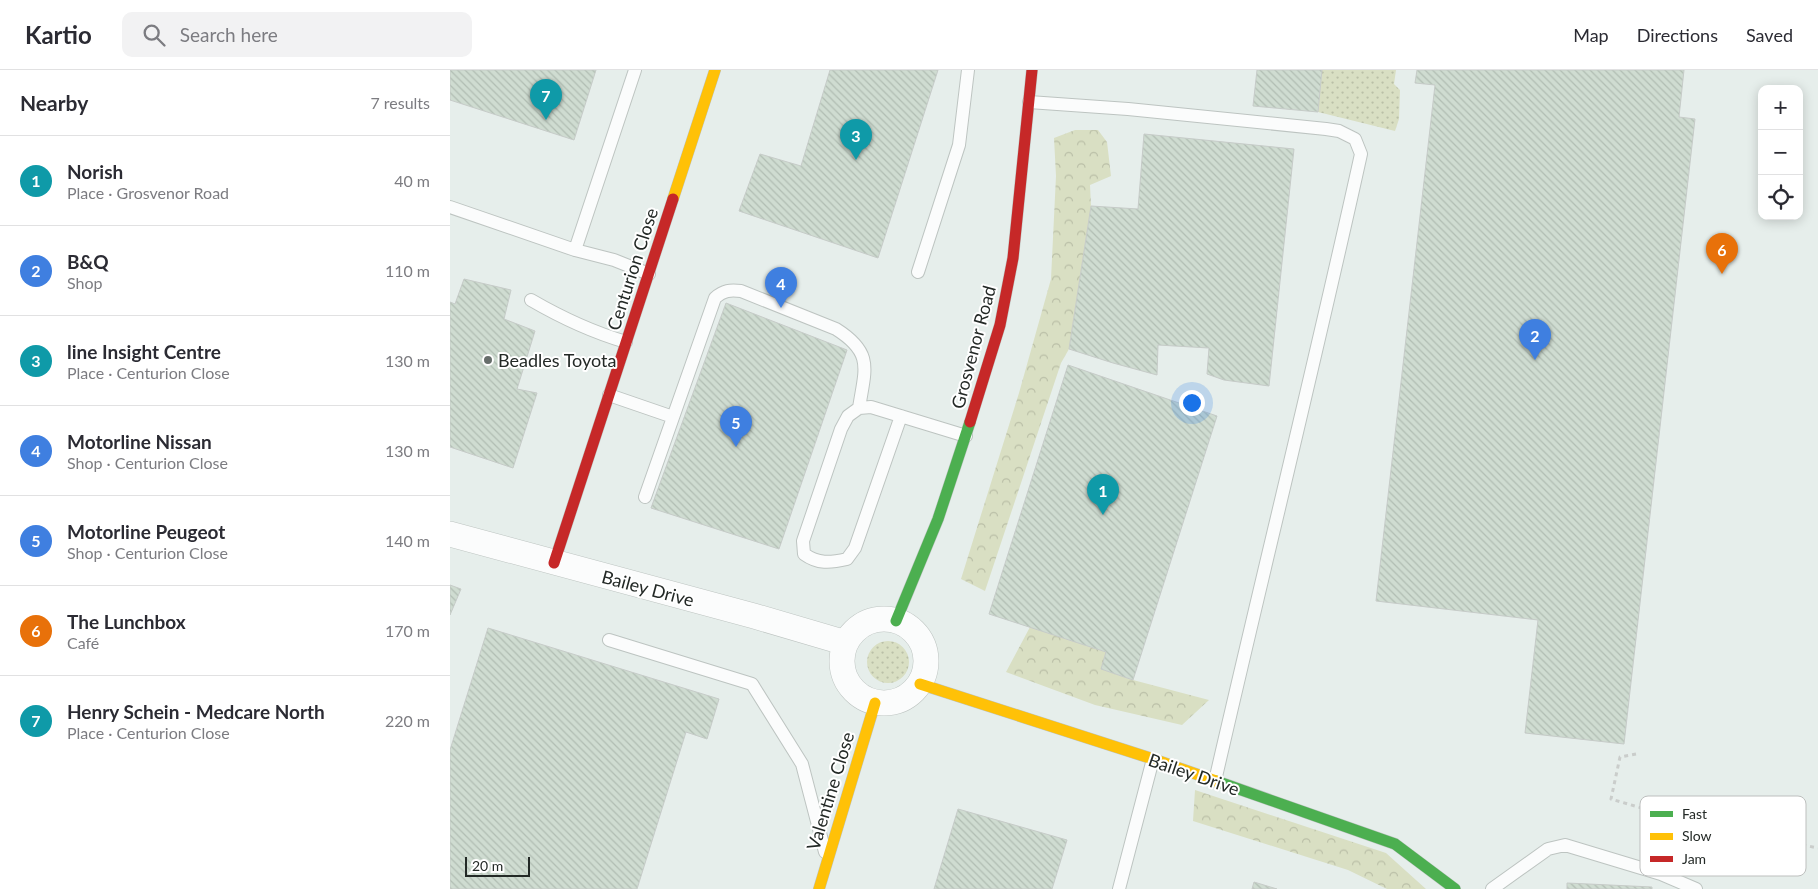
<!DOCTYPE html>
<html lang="en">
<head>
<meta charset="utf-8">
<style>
  body { margin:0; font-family:Lato,sans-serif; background:#f2f2f3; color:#2b2b33 }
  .controls { position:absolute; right:15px; top:15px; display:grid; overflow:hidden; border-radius:10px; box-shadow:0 2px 12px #0003 }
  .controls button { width:45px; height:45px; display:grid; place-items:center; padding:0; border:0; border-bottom:1px solid #e1e1e2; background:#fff; color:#2b2b33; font:25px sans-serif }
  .scale { position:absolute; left:15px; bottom:12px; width:65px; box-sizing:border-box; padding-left:5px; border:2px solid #232926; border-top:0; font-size:14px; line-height:18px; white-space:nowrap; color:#232926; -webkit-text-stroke:4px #fff; paint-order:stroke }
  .you { position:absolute; left:741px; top:332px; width:18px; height:18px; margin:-12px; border:4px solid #fff; border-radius:50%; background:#1a73e8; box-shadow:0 0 0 8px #1a73e833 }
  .badge { display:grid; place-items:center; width:32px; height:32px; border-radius:50%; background:#676e6b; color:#fff; font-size:16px; font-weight:700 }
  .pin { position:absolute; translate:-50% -41px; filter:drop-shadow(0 1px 2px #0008) }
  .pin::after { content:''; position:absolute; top:26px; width:18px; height:15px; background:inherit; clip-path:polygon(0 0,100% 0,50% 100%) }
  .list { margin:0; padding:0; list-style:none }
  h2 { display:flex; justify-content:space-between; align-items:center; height:65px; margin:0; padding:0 20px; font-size:21px }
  h2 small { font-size:16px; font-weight:400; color:#7c7c81 }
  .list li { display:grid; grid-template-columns:32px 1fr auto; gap:15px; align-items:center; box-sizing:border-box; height:90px; padding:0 20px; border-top:1px solid #e1e1e2 }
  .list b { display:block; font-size:19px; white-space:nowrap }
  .list p { margin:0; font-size:16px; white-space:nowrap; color:#7c7c81 }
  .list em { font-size:16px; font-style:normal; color:#7c7c81 }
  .icon { flex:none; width:28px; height:28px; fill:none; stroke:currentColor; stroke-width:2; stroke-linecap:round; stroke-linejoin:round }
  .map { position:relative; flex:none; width:1368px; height:819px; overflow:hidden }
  header { display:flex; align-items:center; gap:30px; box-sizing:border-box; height:70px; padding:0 25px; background:#fff; border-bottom:1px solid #e1e1e2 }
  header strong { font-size:24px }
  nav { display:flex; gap:28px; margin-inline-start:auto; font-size:18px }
  .search { width:350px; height:45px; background:#f2f2f3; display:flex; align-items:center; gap:12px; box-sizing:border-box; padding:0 18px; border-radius:10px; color:#7c7c81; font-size:19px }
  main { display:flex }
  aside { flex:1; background:#fff }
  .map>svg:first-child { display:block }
  .grass { fill:url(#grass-dots) }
  .forest { fill:url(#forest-crowns) }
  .building { fill:url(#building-back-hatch); stroke:#c6cbc8 }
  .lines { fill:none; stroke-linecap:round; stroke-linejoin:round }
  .lane-casing { stroke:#bdc4c1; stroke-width:14 }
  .street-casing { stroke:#bdc4c1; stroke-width:26 }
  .fast-casing { stroke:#bdc4c1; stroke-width:12 }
  .slow-casing { stroke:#bdc4c1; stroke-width:12 }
  .jam-casing { stroke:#bdc4c1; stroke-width:12 }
  .path { stroke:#cacdcb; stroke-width:3; stroke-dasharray:4 4; stroke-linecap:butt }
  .lane { stroke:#fbfcfc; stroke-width:12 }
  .street { stroke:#fbfcfc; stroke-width:25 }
  .fast { stroke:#4caf50; stroke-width:11 }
  .slow { stroke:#ffc107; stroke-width:11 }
  .jam { stroke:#c62828; stroke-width:11 }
  .poi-dot { fill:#676e6b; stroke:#fff; stroke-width:2 }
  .labels { text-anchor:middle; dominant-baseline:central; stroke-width:4; stroke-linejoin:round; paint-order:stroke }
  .street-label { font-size:18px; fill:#232926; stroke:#fff }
  .poi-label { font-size:18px; fill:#232926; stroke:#fff; text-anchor:start }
  .key { fill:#fff; stroke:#bdbfbe; stroke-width:1 }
  .key-label { font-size:14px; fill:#232926 }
</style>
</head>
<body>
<header>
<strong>Kartio</strong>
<div class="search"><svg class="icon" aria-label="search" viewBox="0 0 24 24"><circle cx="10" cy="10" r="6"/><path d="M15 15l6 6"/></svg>Search here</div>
<nav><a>Map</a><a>Directions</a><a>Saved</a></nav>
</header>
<main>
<aside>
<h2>Nearby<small>7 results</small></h2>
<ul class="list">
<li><span class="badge" style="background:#0f9aa8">1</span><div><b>Norish</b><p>Place · Grosvenor Road</p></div><em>40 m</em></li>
<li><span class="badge" style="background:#3f7fe0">2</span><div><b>B&amp;Q</b><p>Shop</p></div><em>110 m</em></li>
<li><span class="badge" style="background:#0f9aa8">3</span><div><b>line Insight Centre</b><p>Place · Centurion Close</p></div><em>130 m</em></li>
<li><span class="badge" style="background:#3f7fe0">4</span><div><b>Motorline Nissan</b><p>Shop · Centurion Close</p></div><em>130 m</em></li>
<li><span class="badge" style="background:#3f7fe0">5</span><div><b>Motorline Peugeot</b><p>Shop · Centurion Close</p></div><em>140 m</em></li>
<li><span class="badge" style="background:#e8710a">6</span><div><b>The Lunchbox</b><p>Café</p></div><em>170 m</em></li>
<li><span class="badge" style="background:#0f9aa8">7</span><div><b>Henry Schein - Medcare North</b><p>Place · Centurion Close</p></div><em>220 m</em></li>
</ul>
</aside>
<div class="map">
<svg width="1368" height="819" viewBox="0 0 1368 819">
  <defs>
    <pattern id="grass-dots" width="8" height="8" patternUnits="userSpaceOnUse" patternTransform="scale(1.25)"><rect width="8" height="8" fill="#d9dfc3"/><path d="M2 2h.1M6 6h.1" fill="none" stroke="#babfa7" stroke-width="1.8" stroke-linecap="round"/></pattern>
    <pattern id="forest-crowns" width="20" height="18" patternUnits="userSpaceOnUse" patternTransform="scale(1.25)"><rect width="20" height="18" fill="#d9dfc3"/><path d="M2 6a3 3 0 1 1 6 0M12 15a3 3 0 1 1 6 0" fill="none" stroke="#babfa7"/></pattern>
    <pattern id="building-back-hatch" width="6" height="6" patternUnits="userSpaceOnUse" patternTransform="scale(1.25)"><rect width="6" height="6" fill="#cfdcd1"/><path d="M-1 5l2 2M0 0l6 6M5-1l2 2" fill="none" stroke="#b1bdb3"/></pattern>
  </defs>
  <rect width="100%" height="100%" fill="#e6eeeb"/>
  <path class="grass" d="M872,0H946L944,14L950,20L949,49L945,61L868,42Z
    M417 592a21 21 0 1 1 42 0a21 21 0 1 1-42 0Z"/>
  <path class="forest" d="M625,60H648L657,72L661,106L640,115L641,136L619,279L611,293L535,521L511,509L569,323L601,209L606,106L604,68Z
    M580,557L656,582L651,599L683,610L759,630L732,655L645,635L556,602Z
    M745,720L936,783L976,819H937L898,800L743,751Z"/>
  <path class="building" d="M0,0H146L124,70L0,30Z
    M380,0H488L428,188L289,141L310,84L351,96Z
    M807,0H872L868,42L803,36Z
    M967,0H1234L1229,47L1245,49L1174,674L1075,663L1088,550L926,531L985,15L965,13Z
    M694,64L844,79L819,316L774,310L757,304L759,278L708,275L707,305L663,293L619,279L641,136L688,139Z
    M14,209L61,220L54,249L85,261L67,319L87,323L63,398L0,377V232L5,234Z
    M276,233L397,280L329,479L201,438Z
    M618,295L767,346L683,610L651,599L656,582L539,544Z
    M0,515L11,519L0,545Z
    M38,558L269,629L257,669L236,662L187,819H0V680Z
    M508,739L617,770L602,819H484Z
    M804,812L827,819H802Z
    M1117,813L1202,817V819H1117Z"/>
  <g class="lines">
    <g class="lane-casing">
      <path id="lane" d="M579,32L678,39L876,59L889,61L905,69L911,84C865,293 813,502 765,711
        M0,137L125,180L164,190L199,204
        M125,180L185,0
        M468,202L509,75L518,0
        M81,230C112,248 142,262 176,272
        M159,325L223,347
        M451,346L405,478L397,489C380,493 368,494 354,484L353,471L391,359L398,346L409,338L421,337L516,366
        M195,427L265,228C274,220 280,220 291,221L386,259C424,283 415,299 409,338
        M159,570L302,614L352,694L375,782
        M669,819L703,689
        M1042,819L1098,779L1115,775L1211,804L1246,819"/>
    </g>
    <g class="street-casing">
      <path id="street" d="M0,464L304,546L396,573
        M392 591a42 42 0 1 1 84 0a42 42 0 1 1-84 0Z"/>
    </g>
    <g class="fast-casing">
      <path id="fast" d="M446,551L488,449L520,352
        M766,711L945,774L1005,819"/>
    </g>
    <g class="slow-casing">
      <path id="slow" d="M223,129L265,0
        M470,614L703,689L766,711
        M369,819L425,633"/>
    </g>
    <g class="jam-casing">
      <path id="jam" d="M520,352L550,255L563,188L582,0
        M104,493L223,129"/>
    </g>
    <path class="path" d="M1186,684L1170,687L1161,729L1239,752L1368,778"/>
    <use href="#lane" class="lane"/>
    <use href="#street" class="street"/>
    <use href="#fast" class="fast"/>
    <use href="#slow" class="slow"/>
    <use href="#jam" class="jam"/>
  </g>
  <circle class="poi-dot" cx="38" cy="290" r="5"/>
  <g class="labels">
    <g class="street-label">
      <text transform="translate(182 199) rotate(-72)">Centurion Close</text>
      <text transform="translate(523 277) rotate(-75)">Grosvenor Road</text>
      <text transform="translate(198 518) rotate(15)">Bailey Drive</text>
      <text transform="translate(744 704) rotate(19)">Bailey Drive</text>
      <text transform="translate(380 721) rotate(-73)">Valentine Close</text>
    </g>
    <g class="poi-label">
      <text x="48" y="290">Beadles Toyota</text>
    </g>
  </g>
  <rect x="1190" y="726" width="166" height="80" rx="8" class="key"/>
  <rect x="1200" y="741" width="23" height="6" fill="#4caf50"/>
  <rect x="1200" y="763" width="23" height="7" fill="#ffc107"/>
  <rect x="1200" y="786" width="23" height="6" fill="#c62828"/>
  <g class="key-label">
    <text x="1232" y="749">Fast</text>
    <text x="1232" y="771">Slow</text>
    <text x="1232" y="794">Jam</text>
  </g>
</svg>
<div class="controls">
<button>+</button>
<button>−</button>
<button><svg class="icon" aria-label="locate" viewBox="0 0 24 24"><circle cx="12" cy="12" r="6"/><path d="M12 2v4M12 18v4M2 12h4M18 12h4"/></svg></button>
</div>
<div class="scale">20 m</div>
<div class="you"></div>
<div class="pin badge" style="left:653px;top:445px;background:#0f9aa8">1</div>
<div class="pin badge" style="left:1085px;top:290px;background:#3f7fe0">2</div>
<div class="pin badge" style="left:406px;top:90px;background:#0f9aa8">3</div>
<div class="pin badge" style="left:331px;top:238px;background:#3f7fe0">4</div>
<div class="pin badge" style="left:286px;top:377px;background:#3f7fe0">5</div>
<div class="pin badge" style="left:1272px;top:204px;background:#e8710a">6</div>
<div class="pin badge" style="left:96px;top:50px;background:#0f9aa8">7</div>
</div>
</main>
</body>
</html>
